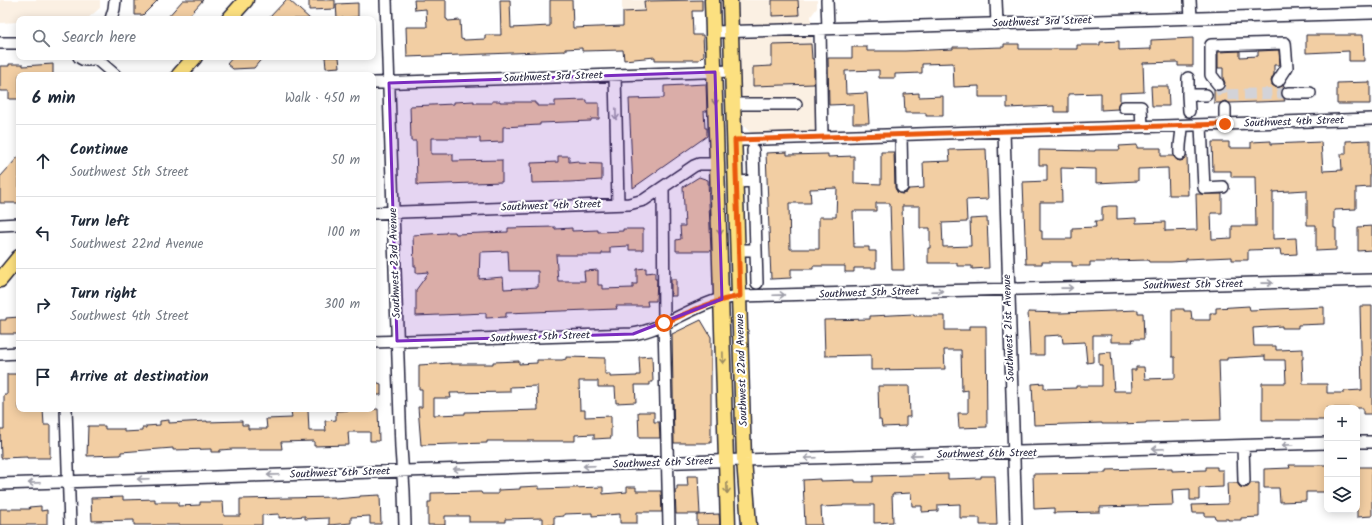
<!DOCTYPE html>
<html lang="en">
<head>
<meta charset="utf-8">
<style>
  body { margin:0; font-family:Kalam,sans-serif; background:#f6f6f7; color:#1f2937 }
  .controls { position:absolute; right:12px; bottom:12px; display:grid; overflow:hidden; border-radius:8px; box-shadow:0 2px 10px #0003 }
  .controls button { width:36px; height:36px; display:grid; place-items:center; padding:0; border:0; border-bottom:1px solid #e0e1e3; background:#fff; color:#1f2937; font:20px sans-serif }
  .stop { position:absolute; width:12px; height:12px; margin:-9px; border:3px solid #ea580c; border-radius:50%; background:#fff }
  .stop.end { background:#ea580c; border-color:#fff; box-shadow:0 1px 4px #0008 }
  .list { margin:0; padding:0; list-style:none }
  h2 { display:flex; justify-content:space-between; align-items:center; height:52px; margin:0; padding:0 16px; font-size:17px }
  h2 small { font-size:13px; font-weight:400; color:#747a83 }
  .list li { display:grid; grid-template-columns:26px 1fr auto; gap:12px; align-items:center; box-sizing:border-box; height:72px; padding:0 16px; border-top:1px solid #e0e1e3 }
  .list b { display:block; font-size:15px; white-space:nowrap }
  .list p { margin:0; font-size:13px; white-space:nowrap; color:#747a83 }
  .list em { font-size:13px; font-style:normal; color:#747a83 }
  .icon { flex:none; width:22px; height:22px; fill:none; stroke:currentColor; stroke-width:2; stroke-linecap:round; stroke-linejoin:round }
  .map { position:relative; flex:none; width:1372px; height:525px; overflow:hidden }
  .search { position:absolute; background:#fff; box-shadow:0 2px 10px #0003; left:16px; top:16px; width:360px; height:44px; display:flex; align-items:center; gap:10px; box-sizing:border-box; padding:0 14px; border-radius:8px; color:#747a83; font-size:15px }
  .panel { position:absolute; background:#fff; box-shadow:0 2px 10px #0003; left:16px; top:72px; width:360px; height:340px; border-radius:8px }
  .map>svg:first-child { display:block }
  .built { fill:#fbf0e3 }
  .building { fill:#f2cea3; stroke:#22223b; fill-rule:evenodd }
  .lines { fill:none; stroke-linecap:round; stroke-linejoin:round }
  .minor-tunnel { stroke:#d3d3d8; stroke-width:11; stroke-dasharray:11 5.5; stroke-linecap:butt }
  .minor-casing { stroke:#22223b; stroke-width:14 }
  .major-casing { stroke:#22223b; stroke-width:17 }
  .minor { stroke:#fff; stroke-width:11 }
  .major { stroke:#fce080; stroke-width:14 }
  .oneway { stroke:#9a8a61 }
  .oneway2 { stroke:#9c9ca7 }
  .route { stroke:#ea580c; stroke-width:5 }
  .marked { fill:#7b2cbf; fill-opacity:0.2; stroke:#7b2cbf; stroke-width:3; stroke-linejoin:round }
  .labels { text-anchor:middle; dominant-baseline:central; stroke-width:4; stroke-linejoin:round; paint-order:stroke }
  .street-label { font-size:11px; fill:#22223b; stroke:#fff }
</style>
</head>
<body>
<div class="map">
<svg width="1372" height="525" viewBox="0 0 1372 525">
  <rect width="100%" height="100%" fill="#fff"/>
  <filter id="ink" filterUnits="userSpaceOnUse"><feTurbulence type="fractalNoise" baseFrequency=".025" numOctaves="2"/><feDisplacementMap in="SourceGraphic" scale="8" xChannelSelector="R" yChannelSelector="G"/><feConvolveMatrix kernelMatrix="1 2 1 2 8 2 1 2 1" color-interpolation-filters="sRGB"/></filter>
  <g filter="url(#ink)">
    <path class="built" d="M0,0H100V8L87,19H19V22L0,23Z
      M622,0H817V8L811,16L816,133L765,135L750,132L740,122L736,9L622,12Z"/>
    <path class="building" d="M135,0H158L143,15H135Z
      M183,0H203L186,19H166Z
      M286,0H289L310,19H268Z
      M309,0H335V9L309,10Z
      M414,0H446V19H447L448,21L460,20L461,39L465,40L485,39V35H501L500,0H510L511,28L550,26V0H572L573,28L623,26V12L645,11L644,1L702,0V11H692L693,35H703L704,55L699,60H655V57L624,60L623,50L582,51V48L565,49V51L407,57L406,27H427L426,9L415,10Z
      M772,0H798L799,15L772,16Z
      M358,3V17L337,18L336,4Z
      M1306,35H1363L1364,61H1349V51L1306,53Z
      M1193,38V66H1178V62L1143,63L1144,92L1120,93V101L1118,104V109L1101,110V93L1068,94V112H1054V106L1007,108V97H979V86L954,87L953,63L922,64V73L895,74V78H879V70L845,71L846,94L867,93L869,123H853V104L829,105L828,58H852V47H867V51H905L953,49V47H968V48L1004,47V44H1019V49H1077V45H1100V42L1119,41V50L1151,49V40Z
      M811,44L812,59H814V84L753,86V67L772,66V45Z
      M1279,50L1280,65H1274V74L1271,81L1272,85L1277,88L1284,85L1281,93L1285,101L1230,103L1225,101L1220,103H1214V89L1219,91L1222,90L1225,83L1223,78V68H1218V52L1240,51V57L1258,56V51Z
      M233,57H263L254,68L233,69L227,64Z
      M325,57H339L340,67L326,68Z
      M9,64H23V66L53,64V75H19V99H9V91H0V66H9Z
      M1370,82V104H1337V83Z
      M706,84L707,111H704L705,128H707V136L633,188L629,99L664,98V86Z
      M1151,86H1168L1169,106H1152Z
      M919,93V97L943,96V116H926V113H905L904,94Z
      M587,100V103H599V119H591V121L540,123V125L503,127V142L480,143V138H431V154H453V161L502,160V182L417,185L416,141H411L410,106L454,104V102L474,101V103H492V101H500V102H535V104H537V106H555V101Z
      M1370,140V187L1356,188V209L1334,210V228H1336V250L1316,251V225H1307V190L1273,192V239L1296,238L1297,254L1281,255L1280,249L1248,250V260H1232V257L1186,259V261L1171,262H1149L1148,260L1111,261V262H1090V266H1072V262H1042V264H1026L1023,182L1047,181V165H1039V150L1095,151V150H1120L1119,146L1137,145V148H1161V156H1173L1177,160L1180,161L1184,160L1187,155L1188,195H1169L1168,168L1138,169V181L1096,183V169L1061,168L1062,202H1040V231H1042V239H1072V228L1096,227L1095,221H1102V207L1109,206H1117V219L1136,218V223L1165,222V231L1197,230L1196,194H1222V213H1211L1212,239L1232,238V226H1256L1255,177H1231V171H1213L1212,142H1229V148H1251V142L1271,141V144L1321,142L1323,171L1342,170L1341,154H1346V141Z
      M986,149L988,199L966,200L967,222L942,223L943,247L971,246L970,219L987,218L989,268L972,269V266H957V263H928V248H930V228H920V206H902L904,270H892L890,203H876V211H853L854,247H869V251H876V268H854V272H845V266H813V269H791V278L771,279L766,153L787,152V155L828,154V157L854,156V183L881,184V152H894L895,188L898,193L902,194L906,193L909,189L924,188L923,162L950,161L949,150ZM837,188L836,217H819V249H790L789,203H811L810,189Z
      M19,156V203H0V177Z
      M558,156H569V162L578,161V163L602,164V180L570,182L532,183L531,163L558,162Z
      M699,177L708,180L711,251H676V240L681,239L680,226H685L683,187Z
      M1372,226V250L1358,251V227Z
      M555,227V229L572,228V231L598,230V232L623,231V229H643V250H629V246L610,247V253H602V255H556L558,281H585L584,271L598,270V285H602V289L633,288V284H637V269L646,268V273L655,272V279H657L656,301H647L648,306H616L617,309L506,313V317L486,318V313L416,316V290L429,272L416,273V266H414L413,235L446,233V232H455L456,234L508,232V228ZM508,251L509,271H538V287L504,289L503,277L479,279L480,252Z
      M671,279H676V296H671Z
      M1249,306L1250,310L1324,307V324L1298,325V328H1282V326L1253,328L1254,346H1276V350H1278L1303,349V359H1302L1303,384H1327V393H1344V391L1362,390L1360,306H1372V414H1363V408H1327V420H1262V383H1286L1285,360H1265V356L1227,358V360H1219L1221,420L1146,422V423L1120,424H1102V423L1034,425L1032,384L1044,383V389L1076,388V386H1102V365H1099V353L1111,352L1114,391H1132L1131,370H1136V367H1144L1145,379L1175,378V357H1172V309H1184V311H1191L1192,320H1210V313H1216V308Z
      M1138,310V313H1143L1144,339H1132L1133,342H1111V335H1093V362L1087,363L1085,342L1063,343L1062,335L1044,336V355H1030L1028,312L1061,313Z
      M914,314V316H945V330H969V326H986L987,427L959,428L958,413H968V390L962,391L961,350H944L945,369L871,370V355L825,356L824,320L870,319V316Z
      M19,317V334H0V320H6V318Z
      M701,320L711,337V443H674L672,334Z
      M652,356L653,382H650V385H635L636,402L616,403L615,387H598V381H579L580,410H585V417L611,416V438L594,439V434L575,435V441H487V443L421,445L418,407H422V389H419V365L451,363V364H493V362L519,361V364L537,363V360H562L566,359V357L605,358V374H610V377L637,376V375H640L639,357ZM537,386L538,410L465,412V414L434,415V398H451L450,393L510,392V387Z
      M7,374H18V376H19V409H43L44,425H50V458H27V457L1,458L0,429H4V395H7Z
      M373,381L381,384V395H373Z
      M878,386H909L910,417H906V426L882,427L881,420H879Z
      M378,409L379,441H370V432H348L349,445L314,446V441L281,442L282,449H233L220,450V452H211V449L173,450V448L121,452V455L87,456L88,426H105V429H124V432L142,431V428H146V426L160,425V421L169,420V423L207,421V422L242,421V425H248V429H267L266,419L292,418L291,411L308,410L309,431H326L325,421L336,420V411Z
      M638,412H654V422H659L660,438H639Z
      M1289,465H1327V492H1306V501L1280,502L1279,488H1264V469L1290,468Z
      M1206,467H1217V470H1223V487L1199,488V500H1190V489L1172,490L1173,505L1100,507V512L1054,513V508L1034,509L1033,474L1106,473V470L1172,468V471L1206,470Z
      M1357,467H1372V516L1357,517Z
      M948,474V479L981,478V476H995L997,525H980V518H960V504L938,505V511L922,512V506H912L911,493L892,494L893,522L874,523V505H843V506L821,507L822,525H805L803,480L820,479V481L855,480V482H873V476Z
      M687,476H698L700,514H676L675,490H677V486H688Z
      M1227,483H1237L1240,487L1244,488L1248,487L1251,483H1259V517L1241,518V520H1228V519H1216L1215,516H1205V513H1193L1192,505L1228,504Z
      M539,486V489L603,487V494L627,492V487H636V491H661L662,512H637V523H620V514L592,516V513L564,514V516L554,517V525H543V518L505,519V522H469V516H445V525H428V502H431V493L481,492L482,494H498V490L520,489V487Z
      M380,495L381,524H370V516L351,517V523L329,525V518L305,519V516L279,518V514L262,515V525H134V520L92,521L91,498L123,497V500L155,499V502H178V506L200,505V502H223L224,516H240V499L335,497V499L360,497V496Z
      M41,506V511L47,510V525H0V509H30L29,507Z
      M719,514L720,525H697V515Z"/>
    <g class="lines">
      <path class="minor-tunnel" d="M1218,84L1223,95L1288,93"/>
      <g class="minor-casing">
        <path id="minor" d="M386,0L401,448L404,491L405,525
          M827,0L828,29
          M996,0L997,24
          M1190,0L1191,18
          M111,19L114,9L115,0
          M820,29L822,137
          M713,32L1372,13
          M0,43H19
          M79,57C84,61 90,61 94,57
          M94,57L115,75
          M615,75L618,204
          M1188,78V95
          M373,83L733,71
          M1218,84L1211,75V45L1285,43L1287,67L1278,81
          M1288,93H1310
          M734,104H796
          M1124,107H1141L1142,127
          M1225,108V125
          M1189,111L1188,95H1206
          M1201,126L1204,188L1223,187
          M1004,131L1016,525
          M901,135L902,187
          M735,140L1372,119
          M1180,154C1179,144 1182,136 1182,126
          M737,182L754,181L753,150
          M663,187L664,323L669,525
          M373,213L629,204L644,200L694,166L699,164H718
          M0,225L19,224
          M738,250H756L754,181
          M756,250L757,283
          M373,342L633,334C664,329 690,307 721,299C727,298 734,297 740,296L1372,280
          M0,354L19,353
          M66,409L70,525
          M1357,442H1372
          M1243,446L1244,481
          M0,484L744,460L1327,443"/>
      </g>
      <g class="major-casing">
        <path id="major" d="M712,0L728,525
          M730,0L744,460L749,525
          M229,19L246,0
          M179,75L195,57
          M0,280L19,257"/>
      </g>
      <use href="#minor" class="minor"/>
      <use href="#major" class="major"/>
    </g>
    <defs><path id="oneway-shaft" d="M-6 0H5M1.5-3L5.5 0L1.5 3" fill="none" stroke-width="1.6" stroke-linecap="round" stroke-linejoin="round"/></defs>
    <g class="oneway">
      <use href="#oneway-shaft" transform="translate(715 99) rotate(88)"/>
      <use href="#oneway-shaft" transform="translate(720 229) rotate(88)"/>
      <use href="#oneway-shaft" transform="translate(723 358) rotate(89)"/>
      <use href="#oneway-shaft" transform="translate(727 488) rotate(88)"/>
    </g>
    <g class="oneway2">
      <use href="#oneway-shaft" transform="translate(616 114) rotate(89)"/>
      <use href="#oneway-shaft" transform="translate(1267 283) rotate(-1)"/>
      <use href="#oneway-shaft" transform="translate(1067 288) rotate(-1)"/>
      <use href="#oneway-shaft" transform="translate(937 291) rotate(-2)"/>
      <use href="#oneway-shaft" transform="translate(779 295) rotate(-2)"/>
      <use href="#oneway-shaft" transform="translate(1288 445) rotate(178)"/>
      <use href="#oneway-shaft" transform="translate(1158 449) rotate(178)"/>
      <use href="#oneway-shaft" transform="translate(916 455) rotate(179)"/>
      <use href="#oneway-shaft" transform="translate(810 458) rotate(178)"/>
      <use href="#oneway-shaft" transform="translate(589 466) rotate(178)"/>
      <use href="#oneway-shaft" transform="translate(459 469) rotate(178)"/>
      <use href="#oneway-shaft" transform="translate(273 475) rotate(178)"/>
      <use href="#oneway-shaft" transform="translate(143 479) rotate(178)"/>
      <use href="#oneway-shaft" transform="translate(34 483) rotate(178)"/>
    </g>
  </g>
  <g class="lines" filter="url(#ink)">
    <path class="route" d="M664,323C690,312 711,301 740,296L735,140L1225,124"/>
  </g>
  <path class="marked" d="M715,72L722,299L633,334L397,341L389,83Z"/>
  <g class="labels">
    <g class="street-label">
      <text transform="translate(1042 22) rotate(-2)">Southwest 3rd Street</text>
      <text transform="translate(553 77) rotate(-2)">Southwest 3rd Street</text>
      <text transform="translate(1294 122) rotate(-2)">Southwest 4th Street</text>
      <text transform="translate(551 206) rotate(-2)">Southwest 4th Street</text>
      <text transform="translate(395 263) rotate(-92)">Southwest 23rd Avenue</text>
      <text transform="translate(1193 285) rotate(-1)">Southwest 5th Street</text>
      <text transform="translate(869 293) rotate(-2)">Southwest 5th Street</text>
      <text transform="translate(1009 328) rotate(-92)">Southwest 21st Avenue</text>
      <text transform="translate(540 337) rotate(-2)">Southwest 5th Street</text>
      <text transform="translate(742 370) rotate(-92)">Southwest 22nd Avenue</text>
      <text transform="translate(987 454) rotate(-1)">Southwest 6th Street</text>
      <text transform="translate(663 463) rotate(-2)">Southwest 6th Street</text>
      <text transform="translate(340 473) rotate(-2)">Southwest 6th Street</text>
    </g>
  </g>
</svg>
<div class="controls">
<button>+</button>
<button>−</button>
<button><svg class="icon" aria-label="layers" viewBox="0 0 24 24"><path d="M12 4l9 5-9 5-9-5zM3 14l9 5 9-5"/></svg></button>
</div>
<div class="stop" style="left:664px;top:323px"></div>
<div class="stop end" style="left:1225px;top:124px"></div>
<div class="search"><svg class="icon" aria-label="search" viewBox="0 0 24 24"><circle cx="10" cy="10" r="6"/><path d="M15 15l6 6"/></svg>Search here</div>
<section class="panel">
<h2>6 min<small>Walk · 450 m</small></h2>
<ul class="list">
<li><svg class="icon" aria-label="ahead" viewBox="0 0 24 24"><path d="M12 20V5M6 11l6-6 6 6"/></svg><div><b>Continue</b><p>Southwest 5th Street</p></div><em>50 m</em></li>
<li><svg class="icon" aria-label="left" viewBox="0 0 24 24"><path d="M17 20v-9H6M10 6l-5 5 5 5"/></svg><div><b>Turn left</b><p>Southwest 22nd Avenue</p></div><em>100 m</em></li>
<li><svg class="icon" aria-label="right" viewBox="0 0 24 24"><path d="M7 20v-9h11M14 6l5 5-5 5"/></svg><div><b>Turn right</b><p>Southwest 4th Street</p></div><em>300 m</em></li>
<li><svg class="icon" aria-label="arrive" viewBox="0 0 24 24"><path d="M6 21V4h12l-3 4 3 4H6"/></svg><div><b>Arrive at destination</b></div></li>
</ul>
</section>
</div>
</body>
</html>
